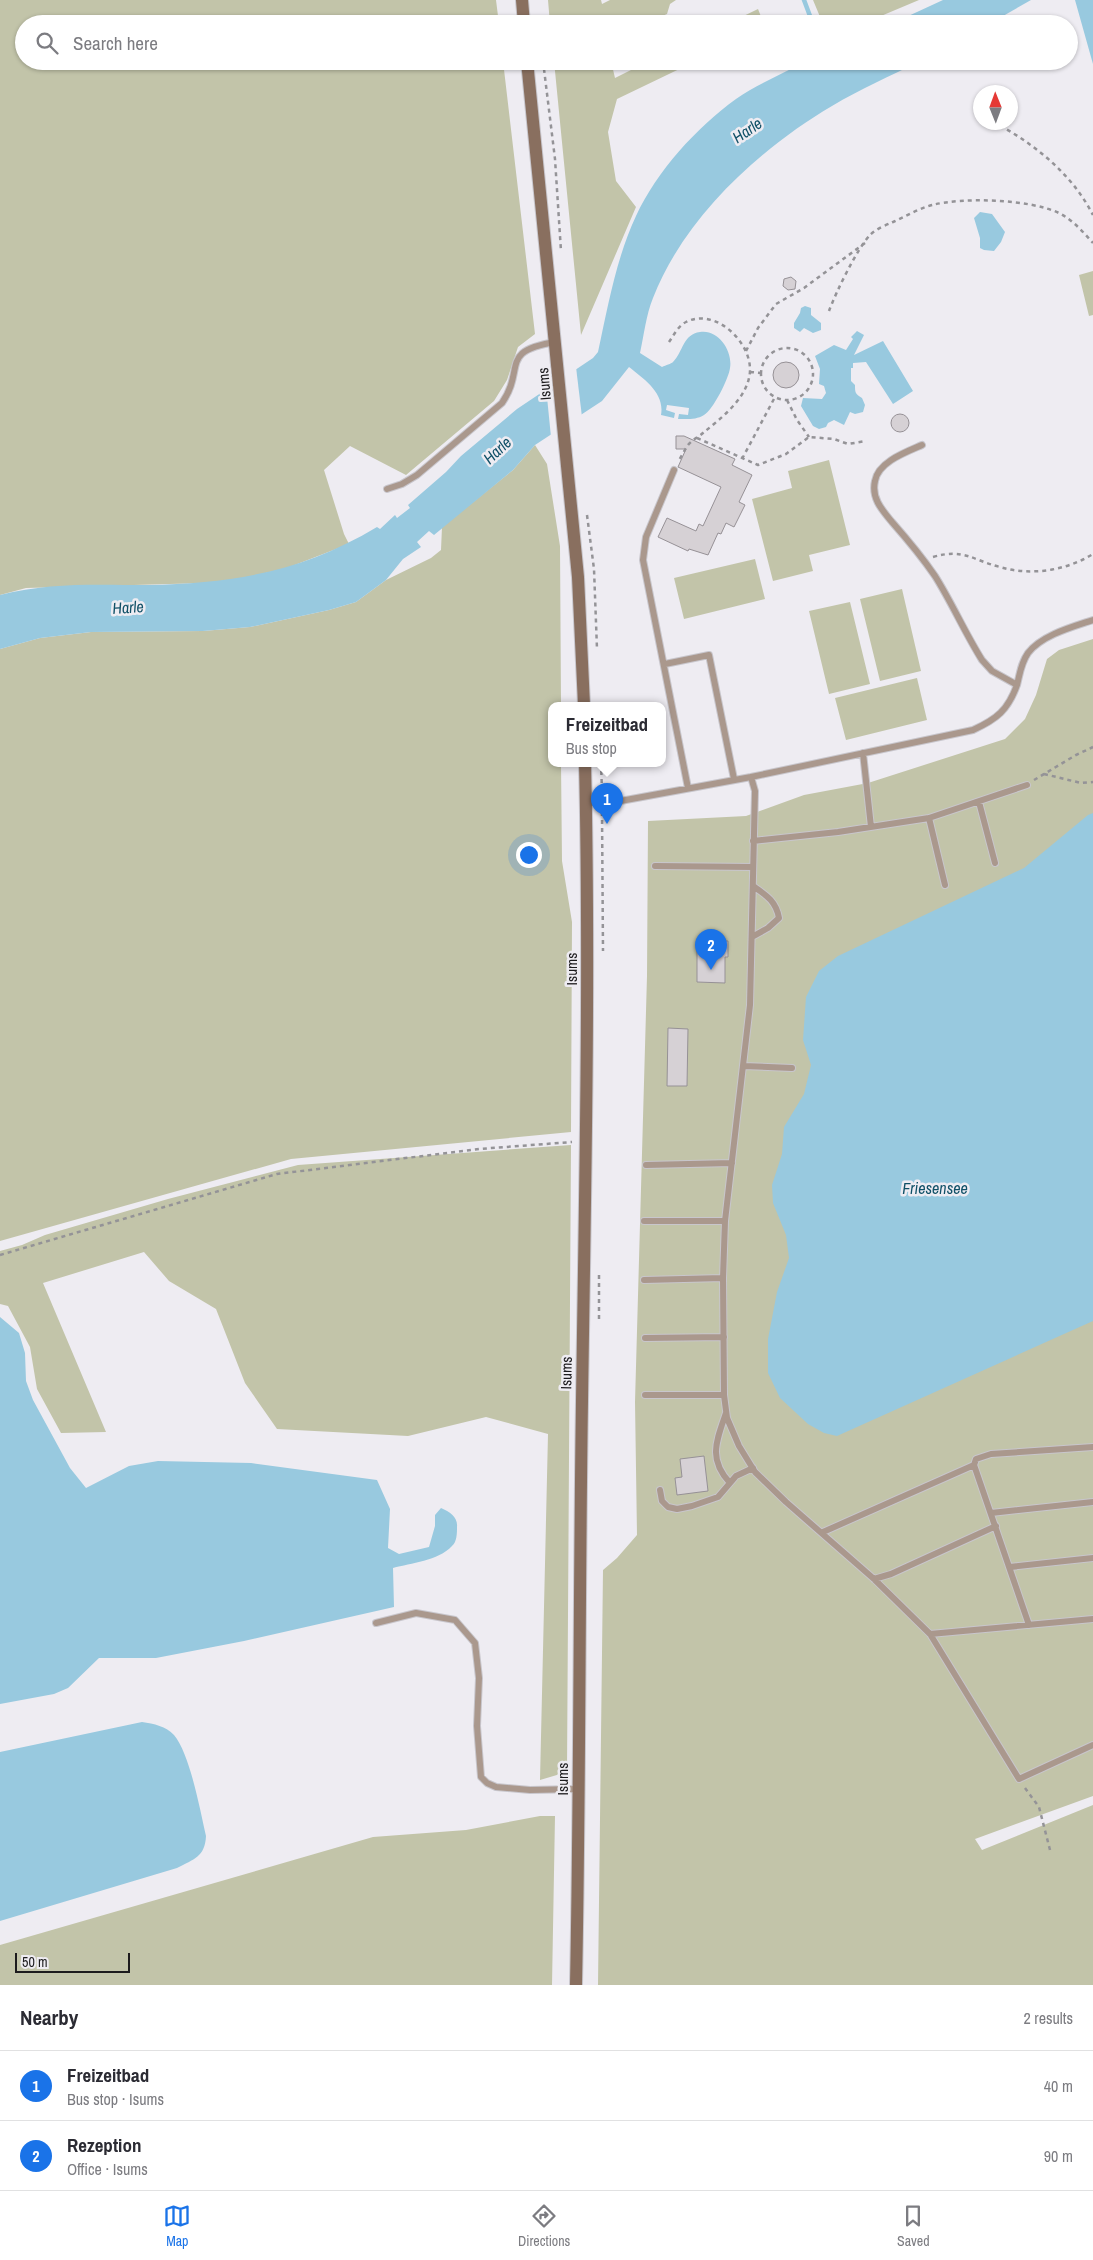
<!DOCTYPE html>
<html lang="en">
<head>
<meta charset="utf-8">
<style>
  body { margin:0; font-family:"Archivo Narrow",sans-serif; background:#f7f7f7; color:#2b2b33 }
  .compass { position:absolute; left:973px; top:85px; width:45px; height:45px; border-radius:50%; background:#fff; box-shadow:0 1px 4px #0004; rotate:359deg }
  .scale { position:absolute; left:15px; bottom:12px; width:115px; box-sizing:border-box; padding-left:5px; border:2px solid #1c1b1d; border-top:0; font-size:14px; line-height:18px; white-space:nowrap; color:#1c1b1d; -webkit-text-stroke:4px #eeecf2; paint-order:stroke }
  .you { position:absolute; left:528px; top:854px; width:18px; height:18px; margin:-12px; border:4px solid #fff; border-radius:50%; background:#1a73e8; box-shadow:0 0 0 8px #1a73e833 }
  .badge { display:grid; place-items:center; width:32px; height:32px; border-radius:50%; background:#1a73e8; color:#fff; font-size:16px; font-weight:700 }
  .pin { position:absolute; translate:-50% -41px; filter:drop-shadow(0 1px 2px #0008) }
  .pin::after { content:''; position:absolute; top:26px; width:18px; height:15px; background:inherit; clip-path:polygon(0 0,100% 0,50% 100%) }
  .popup { position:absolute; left:548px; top:702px; width:118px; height:65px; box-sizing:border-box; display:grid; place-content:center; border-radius:10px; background:#fff; filter:drop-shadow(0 1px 4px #0005); font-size:16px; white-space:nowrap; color:#7c7c81 }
  .popup b { font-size:19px; color:#2b2b33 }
  .popup::after { content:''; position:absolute; left:50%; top:100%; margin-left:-10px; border:10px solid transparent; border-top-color:#fff }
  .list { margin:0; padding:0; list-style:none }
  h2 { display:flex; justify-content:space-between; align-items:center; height:65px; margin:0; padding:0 20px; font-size:21px }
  h2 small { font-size:16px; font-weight:400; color:#7c7c81 }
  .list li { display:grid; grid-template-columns:32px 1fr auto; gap:15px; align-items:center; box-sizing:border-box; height:70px; padding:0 20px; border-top:1px solid #e1e1e2 }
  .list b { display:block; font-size:19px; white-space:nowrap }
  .list p { margin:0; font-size:16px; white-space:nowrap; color:#7c7c81 }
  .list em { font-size:16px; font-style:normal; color:#7c7c81 }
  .icon { flex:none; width:28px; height:28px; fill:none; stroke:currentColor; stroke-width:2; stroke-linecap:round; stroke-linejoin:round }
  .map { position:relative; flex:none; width:1093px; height:1985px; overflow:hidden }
  .search { position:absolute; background:#fff; box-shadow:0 1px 4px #0004; left:15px; right:15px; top:15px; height:55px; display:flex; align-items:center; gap:12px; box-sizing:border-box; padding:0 18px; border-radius:28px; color:#7c7c81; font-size:19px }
  .sheet { height:205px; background:#fff }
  nav { display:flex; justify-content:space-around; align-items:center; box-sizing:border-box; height:70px; border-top:1px solid #e1e1e2; background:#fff; font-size:14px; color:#7c7c81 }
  nav a { display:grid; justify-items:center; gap:2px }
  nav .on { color:#1a73e8 }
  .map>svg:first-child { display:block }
  .green { fill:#c2c4a9 }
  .water { fill:#98c9df }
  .pier { fill:#eeecf2 }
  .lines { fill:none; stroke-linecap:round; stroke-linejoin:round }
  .stream { stroke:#98c9df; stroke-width:4.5 }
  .building { fill:#d6d1d5; stroke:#969196 }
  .service-casing { stroke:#c8c6cc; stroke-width:8 }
  .secondary-casing { stroke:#c8c6cc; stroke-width:14 }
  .path { stroke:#949397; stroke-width:2.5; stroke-dasharray:4 4; stroke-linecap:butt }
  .service { stroke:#aa988d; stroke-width:6 }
  .secondary { stroke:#896f5f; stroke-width:12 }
  .labels { text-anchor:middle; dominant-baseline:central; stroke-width:5; stroke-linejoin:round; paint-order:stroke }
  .street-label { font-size:15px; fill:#1c1b1d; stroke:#eeecf2 }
  .water-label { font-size:16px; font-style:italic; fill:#105067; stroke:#eeecf2 }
</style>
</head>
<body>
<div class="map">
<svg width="1093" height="1985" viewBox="0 0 1093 1985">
  <rect width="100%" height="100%" fill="#eeecf2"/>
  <path class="green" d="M0,0H496L499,24H24V61H503L535,334L518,347L507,380L494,401L406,475L350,446L324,470L344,534L349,544L287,568L244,578L206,583L26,588L0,595Z
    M548,0H601L602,4L610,0H676L670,4L667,14L643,24H550Z
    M813,0H919L862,24H823Z
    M758,9L764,24H727Z
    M554,61H611L615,78L649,61H696L617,99L608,132L616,181L636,207L581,335Z
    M1093,271V315L1089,316L1079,275Z
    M535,445L547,464L560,546L561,705H552V763H561L562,861L572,922L571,1132L291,1159L0,1241V649L40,638L91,632L203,631L250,627L329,610L356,602L386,580L431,558L441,550L442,527L513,470Z
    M829,460L850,545L809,555L813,571L773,581L752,499L792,488L788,471Z
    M755,559L765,599L684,619L674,578Z
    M902,589L921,671L880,681L860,599Z
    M850,602L870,684L829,694L809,611Z
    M1093,639V1796L975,1839L982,1850L1093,1805V1985H598L603,1570L617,1558L637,1535L635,1402L647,976L648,821L746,816L804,795L868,783L1005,739L1025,719L1036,695L1047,659L1059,650Z
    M917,678L927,720L846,740L835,698Z
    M571,1145L567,1772L540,1780L548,1434L486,1417L408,1436L277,1429L245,1383L216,1309L169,1281L144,1252L43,1283L106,1432L61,1433L37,1389L30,1347L8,1306L0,1304V1251L22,1245L45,1235L168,1199L298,1165Z
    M540,1816H555L552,1985H0V1945L373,1837L466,1830Z"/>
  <path class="water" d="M943,0H1031L989,24H891Z
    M1075,0H1093V64L1091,57Z
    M807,61H920C891,76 860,89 832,106C759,149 684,218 653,298C646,315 644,335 640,353L662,367C666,365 671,364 673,362C683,352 683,334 700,332C719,329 733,352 730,368C729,378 713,410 704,415C696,420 687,419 678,419L679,414L688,415L689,408L667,405L666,410L675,413L674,418L661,415C665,393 644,379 629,367L602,401L535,445L513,470L434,535L429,531L417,542L421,547L403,559L386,580L356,602L329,610L250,627L203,631L91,632L40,638L0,649V595C50,582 96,585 148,585C234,583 302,572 377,527L380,529L395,515L397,518L410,508L408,505L446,472L461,456L517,409L593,358L598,352C608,306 616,259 636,216C657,171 696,128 736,99C758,84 784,73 807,61Z
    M980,212L992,214L1005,232L1001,242L994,251L984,250L980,248V238L974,218Z
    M805,306L811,308V315L821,323V330L813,333L804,328L800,332L794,328V323L800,313L801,308Z
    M857,331L864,335L854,355L883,341L913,391L893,404L866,362L853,363V368H851V381L855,385C855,392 855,394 862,398L865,405L863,412L855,414L850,412L844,425L834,420L828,423L826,427L819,429L813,426L801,406L803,398L822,399L826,393L824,386L819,384L820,369L815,356L834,345L846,350L853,339L851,337Z
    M1093,813V1321L837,1436L824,1433L808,1424L780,1398L768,1373V1339L777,1292L789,1258L786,1235L773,1203L772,1185L782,1154L784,1127L804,1094L811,1065L803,1040L806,997L819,971L838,956L1024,868L1088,815Z
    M0,1317L19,1333L25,1353L26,1381L33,1400L70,1468L86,1488L129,1466L158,1461L251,1463L377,1480L390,1509L388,1548L399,1554L429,1547L435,1526V1515L441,1508C450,1512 458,1517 457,1527C457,1533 457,1542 452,1546C438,1561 411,1563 393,1568L394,1607L244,1641L156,1658H99L68,1688L54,1694L0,1704Z
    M142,1722C154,1724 166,1726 174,1735C190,1754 200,1810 206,1836C205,1857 194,1859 177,1868L0,1921V1752Z"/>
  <path class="pier" d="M576,367L582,417L551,437L546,387Z"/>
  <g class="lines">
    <path class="stream" d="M804,0L813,24"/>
  </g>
  <path class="building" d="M791,277L796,281L795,289L788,290L783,286L784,279Z
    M773 375a13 13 0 1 1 26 0a13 13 0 1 1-26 0Z
    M891 423a9 9 0 1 1 18 0a9 9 0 1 1-18 0Z
    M676,436H684L735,459L732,465L752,475L739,502L745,505L734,527L726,523L721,534L718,533L708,555L689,549L688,551L658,537L667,518L696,531L699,524L703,526L721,487L678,467L686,449H676Z
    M697,941H728V957H725V983L697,982Z
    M668,1028L688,1029L687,1086H667Z
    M704,1456L708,1491L677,1495L675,1478L682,1477L680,1459Z"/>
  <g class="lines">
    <g class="service-casing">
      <path id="service" d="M922,445C906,452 878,462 875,481C871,498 882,510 892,522C907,539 922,557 935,576C952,603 965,633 982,660L992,671L1017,685
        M674,470L646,537L643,560L688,788
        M387,489L402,484L417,475L502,403C526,368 498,351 556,342
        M665,664L709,655L734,779
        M863,753L871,827
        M751,777L755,791L750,1005L725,1221L723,1278L724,1395L727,1418L739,1446L755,1472L786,1502L874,1579L930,1634L1019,1779L1093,1745
        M979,802L995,863
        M586,803L615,802L751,777L973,730C997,719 1008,710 1017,685C1020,673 1021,663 1028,653C1042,635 1072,627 1093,620
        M929,818L945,885
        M753,841L838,832L929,818L1027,785
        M655,866L753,867
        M752,937L768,928L779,918C776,901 766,895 753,886
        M743,1066L792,1068
        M646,1165L732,1163
        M644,1221H725
        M644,1280L723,1278
        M645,1338L724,1337
        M645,1395H724
        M726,1413C716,1442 708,1459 730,1483
        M660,1490L662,1501L668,1507L677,1509L692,1506L718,1497L736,1476L753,1468
        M991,1513L1093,1502
        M823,1532L974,1465
        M1010,1567L1093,1558
        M874,1579L891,1574L996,1526
        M376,1623L416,1613L455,1620L475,1643L479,1678L477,1726L481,1777L487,1783L496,1787L530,1790L578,1789
        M1029,1625L974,1465L976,1459L991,1454L1093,1447
        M930,1634L1093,1619"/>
    </g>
    <g class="secondary-casing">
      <path id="secondary" d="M522,0L524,24
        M527,61L578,577L584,705
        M576,1985C580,1791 579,1596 582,1401C585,1189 590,976 585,763"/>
    </g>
    <path class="path" d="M543,61L555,159L561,251
      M978,115L980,116
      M993,122C1034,143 1072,174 1093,215
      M829,311C836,292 857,249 870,235C876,229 886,225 893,222C906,216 918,209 932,205C964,197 1029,199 1059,213C1073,220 1083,232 1093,243
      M669,342C674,335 678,326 686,322C717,306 757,347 749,378C744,401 720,419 703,433C698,437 691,441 688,445C684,451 681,457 678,462
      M761 374a26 26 0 1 1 52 0a26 26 0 1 1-52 0Z
      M746,351L758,328L776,304L804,288L865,243
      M750,372L761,373
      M787,400L797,420L809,437
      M697,438L758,465L786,454L809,437L834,439L848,444L866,441
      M742,459L775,397
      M587,515L594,569L597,649
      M933,557C964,548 972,560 1000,567C1031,576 1065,571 1093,554
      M601,763L602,791
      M1044,774L1081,783L1093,782
      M1034,780L1076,755L1093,747
      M602,812L603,951
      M0,1255L277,1174L479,1149L572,1142
      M599,1319V1272
      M1025,1788L1039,1807L1050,1850"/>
    <use href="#service" class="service"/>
    <use href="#secondary" class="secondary"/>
  </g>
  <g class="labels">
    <g class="street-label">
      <text transform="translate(544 384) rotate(-95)">Isums</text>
      <text transform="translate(571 969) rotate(-90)">Isums</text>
      <text transform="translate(566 1373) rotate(-89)">Isums</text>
      <text transform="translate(562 1779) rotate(-90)">Isums</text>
    </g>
    <g class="water-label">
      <text transform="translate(747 130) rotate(-34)">Harle</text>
      <text transform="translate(497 450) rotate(-43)">Harle</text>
      <text transform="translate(128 607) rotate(-4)">Harle</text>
      <text x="935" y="1188">Friesensee</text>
    </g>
  </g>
</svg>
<svg class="compass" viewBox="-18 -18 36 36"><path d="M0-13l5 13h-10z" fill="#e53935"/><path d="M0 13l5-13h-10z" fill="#7c7c81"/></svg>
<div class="scale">50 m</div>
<div class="you"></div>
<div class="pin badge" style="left:607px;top:824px">1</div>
<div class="popup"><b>Freizeitbad</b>Bus stop</div>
<div class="pin badge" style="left:711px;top:970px">2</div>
<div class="search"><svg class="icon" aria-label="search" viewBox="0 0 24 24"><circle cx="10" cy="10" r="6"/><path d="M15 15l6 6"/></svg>Search here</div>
</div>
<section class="sheet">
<h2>Nearby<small>2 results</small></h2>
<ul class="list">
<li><span class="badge">1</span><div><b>Freizeitbad</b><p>Bus stop · Isums</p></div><em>40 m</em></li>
<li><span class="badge">2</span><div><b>Rezeption</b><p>Office · Isums</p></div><em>90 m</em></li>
</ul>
</section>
<nav>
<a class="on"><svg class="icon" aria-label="map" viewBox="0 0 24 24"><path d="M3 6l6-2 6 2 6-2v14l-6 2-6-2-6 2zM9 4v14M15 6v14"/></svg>Map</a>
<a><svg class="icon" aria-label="directions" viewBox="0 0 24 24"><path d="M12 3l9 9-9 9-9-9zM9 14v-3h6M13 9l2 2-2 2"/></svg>Directions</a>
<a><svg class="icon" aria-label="saved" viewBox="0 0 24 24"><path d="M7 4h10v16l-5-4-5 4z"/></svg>Saved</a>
</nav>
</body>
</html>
